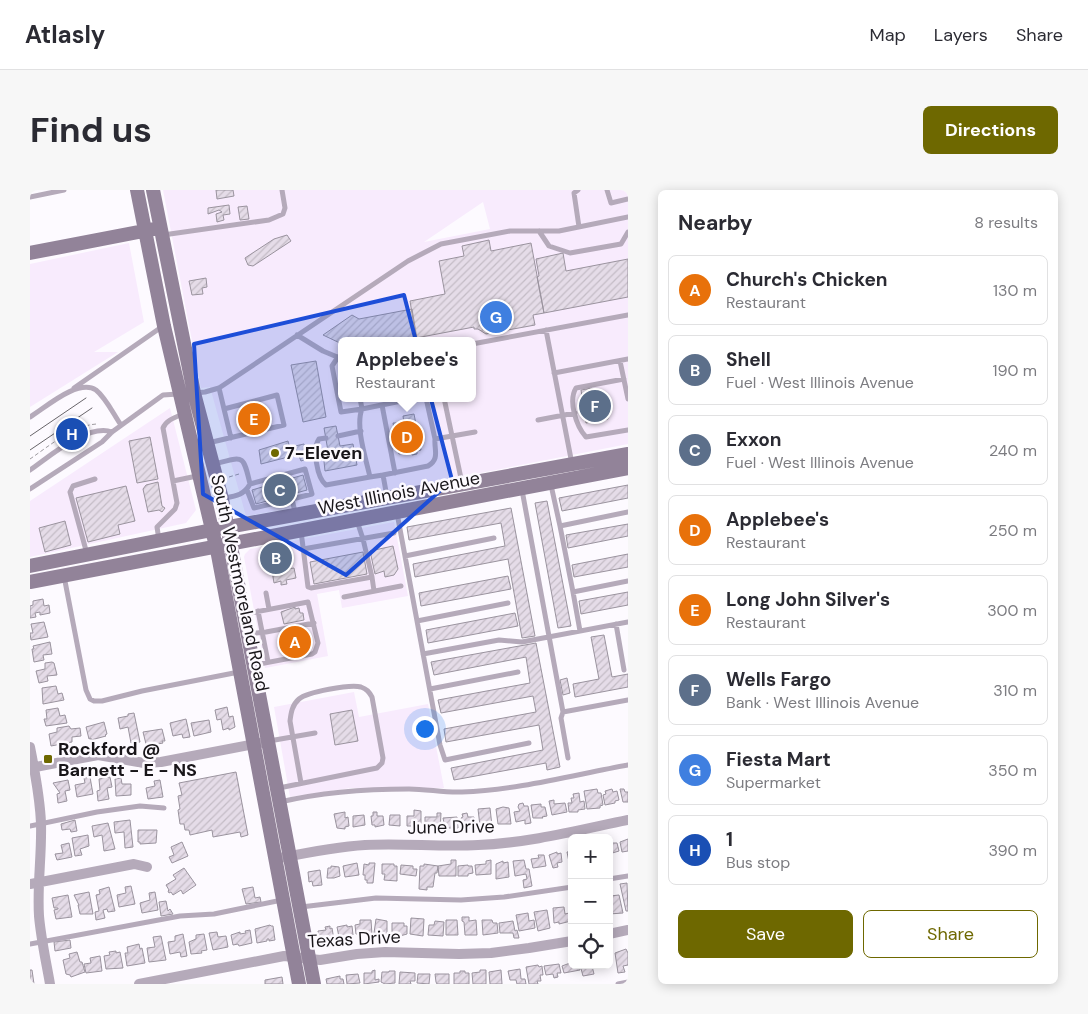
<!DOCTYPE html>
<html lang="en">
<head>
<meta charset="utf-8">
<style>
  body { margin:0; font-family:"DM Sans",sans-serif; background:#f7f7f7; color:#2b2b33 }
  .controls { position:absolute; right:15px; bottom:15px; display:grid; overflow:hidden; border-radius:8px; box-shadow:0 2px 12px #0003 }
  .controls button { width:45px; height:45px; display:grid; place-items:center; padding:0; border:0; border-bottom:1px solid #e1e1e2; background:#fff; color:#2b2b33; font:25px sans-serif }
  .you { position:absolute; left:394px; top:538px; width:18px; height:18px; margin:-12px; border:4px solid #fff; border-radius:50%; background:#1a73e8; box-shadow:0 0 0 8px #1a73e833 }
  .badge { display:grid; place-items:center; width:32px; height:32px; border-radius:50%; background:#6e6800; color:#fff; font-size:16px; font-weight:700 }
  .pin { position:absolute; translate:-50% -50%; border:2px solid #fff; box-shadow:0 1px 5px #0006 }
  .popup { position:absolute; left:308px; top:147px; width:138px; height:65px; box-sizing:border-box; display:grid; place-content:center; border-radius:8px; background:#fff; filter:drop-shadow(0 1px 4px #0005); font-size:16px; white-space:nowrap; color:#7c7c81 }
  .popup b { font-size:19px; color:#2b2b33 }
  .popup::after { content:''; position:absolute; left:50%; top:100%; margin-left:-10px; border:10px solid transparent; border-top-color:#fff }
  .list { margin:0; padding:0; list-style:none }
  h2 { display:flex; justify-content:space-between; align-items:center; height:65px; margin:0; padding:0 20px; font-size:21px }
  h2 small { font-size:16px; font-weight:400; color:#7c7c81 }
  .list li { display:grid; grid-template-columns:32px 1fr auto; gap:15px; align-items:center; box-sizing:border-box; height:70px; margin:0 10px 10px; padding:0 10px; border:1px solid #e1e1e2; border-radius:8px }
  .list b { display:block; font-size:19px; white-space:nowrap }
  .list p { margin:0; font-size:16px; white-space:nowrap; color:#7c7c81 }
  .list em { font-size:16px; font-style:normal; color:#7c7c81 }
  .actions { display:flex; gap:10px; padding:15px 20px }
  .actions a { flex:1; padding:11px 0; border:1px solid #6e6800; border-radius:8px; text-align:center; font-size:18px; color:#6e6800 }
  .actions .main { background:#6e6800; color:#fff }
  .icon { flex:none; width:28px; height:28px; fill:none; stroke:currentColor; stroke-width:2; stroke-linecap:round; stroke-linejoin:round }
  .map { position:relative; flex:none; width:598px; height:794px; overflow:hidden; border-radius:8px }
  header { display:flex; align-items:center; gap:30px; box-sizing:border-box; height:70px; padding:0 25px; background:#fff; border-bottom:1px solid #e1e1e2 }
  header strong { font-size:24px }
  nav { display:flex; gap:28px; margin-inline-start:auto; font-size:18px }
  .intro { display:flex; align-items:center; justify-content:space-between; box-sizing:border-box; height:120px; padding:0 30px }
  h1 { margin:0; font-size:35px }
  .button { padding:12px 22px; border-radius:8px; background:#6e6800; color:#fff; font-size:18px; font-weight:700 }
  main { display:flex; gap:30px; padding:0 30px }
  aside { flex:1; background:#fff; border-radius:8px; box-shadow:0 2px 12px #0003 }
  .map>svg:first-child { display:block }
  .built { fill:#f8ebfd; fill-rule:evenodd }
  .building { fill:url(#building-hatch); stroke:#9a939e }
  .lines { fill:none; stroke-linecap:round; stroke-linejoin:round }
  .path { stroke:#9e9ba0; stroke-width:1; stroke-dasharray:4 2.5; stroke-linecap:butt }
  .lane { stroke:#b5aaba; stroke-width:5 }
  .street { stroke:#b5aaba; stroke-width:10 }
  .secondary { stroke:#928399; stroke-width:14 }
  .tram { stroke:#68656a; stroke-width:1 }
  .marked { fill:#1d4ed8; fill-opacity:0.2; stroke:#1d4ed8; stroke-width:4; stroke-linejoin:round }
  .poi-dot { fill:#6e6800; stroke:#fdfaff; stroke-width:2 }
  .labels { text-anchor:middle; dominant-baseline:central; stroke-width:5; stroke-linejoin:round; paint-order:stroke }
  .poi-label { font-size:18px; font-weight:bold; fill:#181519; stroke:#fdfaff; text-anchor:start }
  .street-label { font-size:18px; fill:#181519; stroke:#fdfaff }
</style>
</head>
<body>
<header>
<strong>Atlasly</strong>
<nav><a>Map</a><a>Layers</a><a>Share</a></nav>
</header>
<div class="intro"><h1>Find us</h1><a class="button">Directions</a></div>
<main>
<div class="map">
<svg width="598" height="794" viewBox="0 0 598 794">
  <defs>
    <pattern id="building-hatch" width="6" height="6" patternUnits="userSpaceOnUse" patternTransform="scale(1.25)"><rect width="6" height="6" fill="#e5dce8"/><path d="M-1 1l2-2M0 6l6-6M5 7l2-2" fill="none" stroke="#c4bcc6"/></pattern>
  </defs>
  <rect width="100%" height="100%" fill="#fdfaff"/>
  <path class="built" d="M133,0H598V254L343,304L216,326L180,197L171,198ZM453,12L460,39L394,52ZM312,151H442V208H312Z
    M99,53L114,132L64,162H88L0,217V74Z
    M140,218L166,320L156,333L0,367V311Z
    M364,332L378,406L312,418L309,400L287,404L298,466L235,478L214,367L215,364L220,359Z
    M324,502L329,527L398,514L414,598H321L260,607L244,517Z"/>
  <path class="building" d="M186,0H203L204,6L187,9Z
    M199,15L200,24L193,25L194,30L187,32L186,24L192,22L189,20L178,24V18Z
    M217,16L219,29L210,30L208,17Z
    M257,45L261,51L223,76L218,75L215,68L244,49Z
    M459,50L461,61L501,53L514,123L503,125L505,135L456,144L448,139H444V137L386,148L380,111L415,104L409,71L434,66L432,56Z
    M533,63L536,81L598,69V107L514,123L507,87L509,86L506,69Z
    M176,88L177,97L172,98L173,104L162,105L159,91Z
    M382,119L387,149L376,151H312V154L293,145L322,125L329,129Z
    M286,171L296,227L273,232L261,175Z
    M562,198L566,215L575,213L578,229L556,233L551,200Z
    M229,219L231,222H230L231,226H234L236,233L234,237L218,241L216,239L213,223Z
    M384,224L391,260L387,261V264L382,265L381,262L369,264L363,233H374L373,226Z
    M306,236L310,256L323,254L327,275L295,281L293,262L298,261L294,238Z
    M120,247L128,289L107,293L99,251Z
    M258,251L262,266L231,274L229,260Z
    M274,254L277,269L271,271L265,256Z
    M273,285L277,300L226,314L222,300Z
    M128,292L132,316L135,318L132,322L129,320L118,322L113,299L116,295Z
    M598,295V308L532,321L529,308Z
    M96,296L105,331L88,335L90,344L58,352L46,308Z
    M517,311L541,436L528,438L505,313Z
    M481,318L505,446L492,448L478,369L385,387L383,374L475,356L471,333L379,350L377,337Z
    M35,331L41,355L15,362L9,338Z
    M598,334V346L538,358L536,345Z
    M363,356L368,379L364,385L355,387L354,381L345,384L340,361Z
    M250,358L254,376L241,378L238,360Z
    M333,362L337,384L284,394L280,372Z
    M598,364V377L544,387L542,375Z
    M264,378L266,388L256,390L257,394L251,395V391L244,393L242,381Z
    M478,386L481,399L391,416L389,403Z
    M598,402V415L551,424L549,411Z
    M13,409L14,416L19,415L20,423L10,425V422L5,423L6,427L0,428V416L3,415V411Z
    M265,417V419L269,418L270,423H273L274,430L254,434L251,422Z
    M485,423L488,436L398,453L396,440Z
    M14,432L18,447L1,450L0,443H3L1,434Z
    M274,443L275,445L272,446L274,457L258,460L255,446Z
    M574,445L582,487L598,484V497L545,507L543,494L569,489L561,447Z
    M20,452L22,464L13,465L14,470L4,472L2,459H4L3,456Z
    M506,453L530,577L517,580L516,573L424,590L421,578L513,560L509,535L416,552L414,539L506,522L503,506L411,523L408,510L500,493L496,467L404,485L401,472Z
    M22,472L24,473L27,485L17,486L18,491L9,493L6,481L15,479V473Z
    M537,488L540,503L533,505L530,490Z
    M26,496L28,504L32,503L34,510L13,514L12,498Z
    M197,517L199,527L203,526L205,537L199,540V538L193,540L191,529L187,530L185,520Z
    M28,518L30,526L35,525L37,533L16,536L14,529H17L16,520Z
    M322,520L328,551L305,555L300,524Z
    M104,523L110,552L101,553L98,537L90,539L88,528L98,526V524Z
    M156,529L160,547L153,548L152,544L143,546L140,533Z
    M179,530L181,542L164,546L161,533Z
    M74,532L77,544L75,545L76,546L61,550V548L59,549L56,537Z
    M39,536L41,539L50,538L51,546L42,547V552L21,556L19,544L27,542V538Z
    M132,539L135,551H132L133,553L118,556L117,554H116L113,542Z
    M206,582L218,645L211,647L210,642L183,647L182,640L160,645L159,640H155L154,634H150L148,620L150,619L148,606L152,605L149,593Z
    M60,587L63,604L47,607L45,595L55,593L54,588Z
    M80,587L82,597L77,598L79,609L68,611L67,601L70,600L69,589Z
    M91,588L92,594H101V605L86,606L85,589Z
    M38,590L40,600L35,601L37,611L28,613L27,604L30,603L23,593Z
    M130,590L133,607L118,609L116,598L125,596L124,591Z
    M567,599L568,603H571L573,615L570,616V618L557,619L554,601Z
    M582,599L583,602L587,601L589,610L585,611V613L575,615L573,605L576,604L575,601Z
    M590,599H594L595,602H598V612H593Z
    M549,603L550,612L554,611L555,619L548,620V622H539L538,613H542L541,608H544L543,604Z
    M524,610V614L535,613L537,622L522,625L519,611Z
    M493,613L494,616H498L501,633L495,634V630L486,632L484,622L490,621L488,617L489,614Z
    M511,614V617H515L517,626L512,627L513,628H503L501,615Z
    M473,617L479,618L481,634H468L466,619Z
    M460,618L462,636H450L448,619Z
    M384,620L391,621V638H385V636H377V626H384Z
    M315,622V628L318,627L319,636L315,637V639L307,638L304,624Z
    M343,622H347V626H353L354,635L345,637V635H342L341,626H343Z
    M407,623H411L410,642H406L405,637H395V627H407Z
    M437,623L438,627H444L445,636L436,639V637H432L431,628L433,627L432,624Z
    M334,625L335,635L323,637V626Z
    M360,625H370V636L359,635Z
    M427,627L428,638H415L413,628Z
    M45,630L47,641L41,642L40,639L32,640L31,634Z
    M100,630L103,657L95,658L94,642L85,643L84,632Z
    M78,633L85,659L74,661L72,645L64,647L62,636Z
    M108,640H127L126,653L110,654V652H108Z
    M58,645L59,656L50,659L52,665L45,666L42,648Z
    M598,649V661L592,662L590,652Z
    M152,652L158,666L142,673L139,667L144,665L141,657Z
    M39,653L42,667L27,670L25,664L33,663L31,655Z
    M583,653H587L589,661L579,664V654Z
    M542,661V677H540L537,662Z
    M527,662V664L531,663L532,672L527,673L528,677L523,678L519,665Z
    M508,665H514L516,676L503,678L501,669L509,668Z
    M421,670H426V686H409L408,676L421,674Z
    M461,670V684L446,685L445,675L456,674V671Z
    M494,670L496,679H499L502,696L494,698L493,690L497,689L496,684L485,686L483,671Z
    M473,671V673L478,672L479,687L466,689V674Z
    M327,673L329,685L315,687L313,676Z
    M339,673H345L343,693H337V690H335V685H333L334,674L339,675Z
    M352,674H364V676H367V691L354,690L355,684H352Z
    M394,674L408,676L407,683H405L403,697H397V700L389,699L390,676H394Z
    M371,675L383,676V679H387L386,686L370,684Z
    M438,675V676H442L443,683L438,684V686H428V676Z
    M301,676L309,677L310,686L304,688H297L298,678H301Z
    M154,678L166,695L153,704L151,700L143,705L141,702L139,703L138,701L139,700L136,695L146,689L143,685Z
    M290,680L292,695L283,696L282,691L279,692L278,682Z
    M597,693L598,721H596L590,694Z
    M101,696L105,714L89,717L87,705L96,703L95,697Z
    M79,697L85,721L78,722L77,719L73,720L75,728L66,730L65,722L69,721L66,705L70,704L69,700Z
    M223,697L225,708L230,707L231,712L216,714L212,699Z
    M59,702L63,724H50L48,715H49L44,705Z
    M125,702L128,720L112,723L110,713L120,710L119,703Z
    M38,705L42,727L26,729L24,720L28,719V718H24L22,708Z
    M589,705L593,723L579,724V714H581L580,706Z
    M136,711L138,721L140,719L143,724L131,726L129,712Z
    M534,717L535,724L539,723L541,731L529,734V732L524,733L523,718Z
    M517,720L520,738L508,741L504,722Z
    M498,723L499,731L504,730L505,738L489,741L486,725Z
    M432,727H439V731L446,730L447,745H435L434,732L432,731Z
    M381,728L394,729L393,746L380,744Z
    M346,729L357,731V745L344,743Z
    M330,730H341L342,745L326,744L325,735L330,734Z
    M416,730H427L428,745H416Z
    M452,730H462L463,733H467L468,743L453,745Z
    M405,731L414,732L413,746L398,745L399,735H404Z
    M483,731L485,741L487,740L489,748H484L483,743H470L469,733Z
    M362,733H374V736H377V744L370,746V744H362Z
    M240,735L241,736H243L245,750L239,751V749H237V751L227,753L225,739Z
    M317,735V737L322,736L323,745L314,748L313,746L309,747L307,737Z
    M300,736V739L302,738L304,750H299L298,748L289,749L288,741L296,740L295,737Z
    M220,740L222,753L209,756L208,754L203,755L201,745L210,742V744L216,743L215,741Z
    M187,742L188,747L196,746L198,757L183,760L179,743Z
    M153,744L157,766L151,767L150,762L140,764L138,752L145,751V746Z
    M174,744L177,760L171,761L172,763L161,764L159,752L166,749V745Z
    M131,746L136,770L119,772L117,758L125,757L123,747Z
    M40,750L41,758L25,761L24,752Z
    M109,754L110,759L112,758L115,773L97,776L95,763H98L97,757Z
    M596,759L598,763V775L593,776L595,782L588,783L585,763Z
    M86,761V763L90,762L93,778L76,779L74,766L80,765L79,762Z
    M47,762L50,772H52L55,782L41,787L40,785L36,784L33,770L40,768L39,764Z
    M70,766L72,781L56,783L54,774L61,773L60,768Z
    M539,770H542V775H549L550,780L534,783L532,776L540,773Z
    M529,774L531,783H527L528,787L524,788L523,784L516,785L514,776Z
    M508,775L509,777L512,776L513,785H510L511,791H507L508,794H499L496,777Z
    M550,775H563L562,776L564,784L553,786Z
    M490,779L491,789H495L496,794H487L486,790H480L478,781Z
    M0,780H2L4,794H0Z
    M345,780V790L349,789V792L334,794V783H342V781Z
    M450,780H456V794H443L442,783L450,782Z
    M471,780L472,794H460L459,782Z
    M359,781H365V793L355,794L351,792L352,782H359Z
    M430,781H435V783H439V794H424V783H430Z
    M370,782L385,783V791H380L381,794H369Z
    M328,784L330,793L317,794L316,785Z
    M388,784H400L399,794L387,793Z
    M405,784H419V794H407L406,792Z
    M310,786V789H313L314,794H297L296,789Z
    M252,787L253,794H235V790Z"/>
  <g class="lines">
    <path class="path" d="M0,269C19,256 44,235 67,234
      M199,287L209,284"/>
    <path class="lane" d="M548,0L544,3L549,37
      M577,0L581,13L598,9
      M0,7L34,0
      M509,41L519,56L540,63L591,54L598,42
      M133,45L239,30L253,24L255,18L252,0
      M516,140L542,274
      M267,145L293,161L312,169
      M442,154L598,125
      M308,167L302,176L311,222L332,219C325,236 336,269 340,287L353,285
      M590,171L598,209
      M524,183L598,169
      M594,189L546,198C538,211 546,236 556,247L598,240
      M44,198L133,136
      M165,203L175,202L189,198L378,71L411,54L480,41H529L598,27
      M330,208L332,219L386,208
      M396,208L405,249
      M414,208L432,293
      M352,215L365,283
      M194,219L201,248
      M0,227C15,218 48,188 66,200C76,208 84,225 91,235
      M508,230L545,223
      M308,246L331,241
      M296,248L289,249C282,259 287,288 296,295L340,287
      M178,253L254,235L247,205L194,219L189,198
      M184,274C213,267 213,263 220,294
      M0,280C19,267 58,233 82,242
      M143,291L167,286
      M521,295L530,336
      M0,299L72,252L82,242L133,205L148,204
      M217,300L224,318L262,309
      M492,300L533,522L598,510
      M357,307L353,285L398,276C410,269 404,260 405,249L445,242
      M194,308C206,306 214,305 220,294L275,279L282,304L262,309L265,322
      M367,323L410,555L415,570L499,553
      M271,341L278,397L281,398L342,387L333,349L327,331
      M129,350L127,337L145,319L147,313L133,238C136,230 146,227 153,224
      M273,359L364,343
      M57,364L40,302L43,296L65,289
      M375,366L464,348
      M34,386L56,500L60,509L64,511H72L112,501L209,482
      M342,387L344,401
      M543,402L530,336L598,322
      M236,403L239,419
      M314,407L371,396
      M228,421L238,472
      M215,424L278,412L288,453L285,462L282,464L224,475
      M387,431L478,413
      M586,434L594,480
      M550,441L543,402L598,391
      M218,444L236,442L284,433
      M393,464L469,450L492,452L598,432
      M400,499L488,482
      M533,522L531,528L538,568
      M239,551L285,543
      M249,598L347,578L352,573L353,568L342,507C339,502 337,499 331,497C320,494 277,502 269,509C262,515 261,523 260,531L271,593
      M250,612C293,602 335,599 379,599C397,599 415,603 432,602C488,600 543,585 598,575
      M0,636L67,622L110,616L134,618
      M579,689L598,686
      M271,717L346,708L431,710L474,707L542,697
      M0,754L150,726L184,724L252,710
      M588,794L598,792"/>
    <path class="street" d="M0,557C5,582 10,608 11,633C12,664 7,695 9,726C11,749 16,771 20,794
      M0,578L68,565L114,573L131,572L230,553
      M245,669C275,663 304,657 335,655C373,653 410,657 448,655C499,653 549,640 598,630
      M0,694L104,674L117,677
      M579,744L598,740
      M109,794L254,766L290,770L327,764L355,762L429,764L461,763L499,758L542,751"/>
    <path class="secondary" d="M107,0L134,136L188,365L269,794
      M123,0L164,203L192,309L284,794
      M0,63L124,39
      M0,376L182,340L598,264
      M0,392L598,278"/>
    <path class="tram" d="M0,246L56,208
      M0,260L62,218"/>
  </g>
  <path class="marked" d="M374,105L422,290L316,385L173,304L164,154Z"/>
  <g class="poi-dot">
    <circle cx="245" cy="263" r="5"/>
    <rect x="13" y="564" width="10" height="10" rx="2.5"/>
  </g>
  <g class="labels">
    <g class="poi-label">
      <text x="255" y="263">7-Eleven</text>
      <text x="28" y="559">Rockford @<tspan x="28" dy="21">Barnett - E - NS</tspan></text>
    </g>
    <g class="street-label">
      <text transform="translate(369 303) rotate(-11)">West Illinois Avenue</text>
      <text transform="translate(210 393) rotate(78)">South Westmoreland Road</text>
      <text transform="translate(421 637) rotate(-1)">June Drive</text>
      <text transform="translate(324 749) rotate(-3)">Texas Drive</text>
    </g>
  </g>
</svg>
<div class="controls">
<button>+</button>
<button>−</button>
<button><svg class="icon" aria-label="locate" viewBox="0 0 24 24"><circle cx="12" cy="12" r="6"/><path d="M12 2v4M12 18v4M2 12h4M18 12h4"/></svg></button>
</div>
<div class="you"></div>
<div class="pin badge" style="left:265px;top:452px;background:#e8710a">A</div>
<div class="pin badge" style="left:246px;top:368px;background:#5c6f8a">B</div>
<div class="pin badge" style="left:250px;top:300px;background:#5c6f8a">C</div>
<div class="pin badge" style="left:377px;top:247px;background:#e8710a">D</div>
<div class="popup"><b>Applebee's</b>Restaurant</div>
<div class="pin badge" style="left:224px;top:229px;background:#e8710a">E</div>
<div class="pin badge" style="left:565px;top:216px;background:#5c6f8a">F</div>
<div class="pin badge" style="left:466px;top:127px;background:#3f7fe0">G</div>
<div class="pin badge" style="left:42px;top:244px;background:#1a4fb4">H</div>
</div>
<aside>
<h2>Nearby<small>8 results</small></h2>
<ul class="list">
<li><span class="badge" style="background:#e8710a">A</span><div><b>Church's Chicken</b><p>Restaurant</p></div><em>130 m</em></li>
<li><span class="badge" style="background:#5c6f8a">B</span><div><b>Shell</b><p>Fuel · West Illinois Avenue</p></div><em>190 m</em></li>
<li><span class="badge" style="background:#5c6f8a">C</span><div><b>Exxon</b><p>Fuel · West Illinois Avenue</p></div><em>240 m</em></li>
<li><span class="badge" style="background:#e8710a">D</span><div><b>Applebee's</b><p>Restaurant</p></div><em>250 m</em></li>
<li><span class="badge" style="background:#e8710a">E</span><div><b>Long John Silver's</b><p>Restaurant</p></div><em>300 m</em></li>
<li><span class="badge" style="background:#5c6f8a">F</span><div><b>Wells Fargo</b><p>Bank · West Illinois Avenue</p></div><em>310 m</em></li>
<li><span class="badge" style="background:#3f7fe0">G</span><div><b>Fiesta Mart</b><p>Supermarket</p></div><em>350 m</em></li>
<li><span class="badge" style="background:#1a4fb4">H</span><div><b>1</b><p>Bus stop</p></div><em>390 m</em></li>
</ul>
<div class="actions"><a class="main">Save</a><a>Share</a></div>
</aside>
</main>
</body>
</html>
